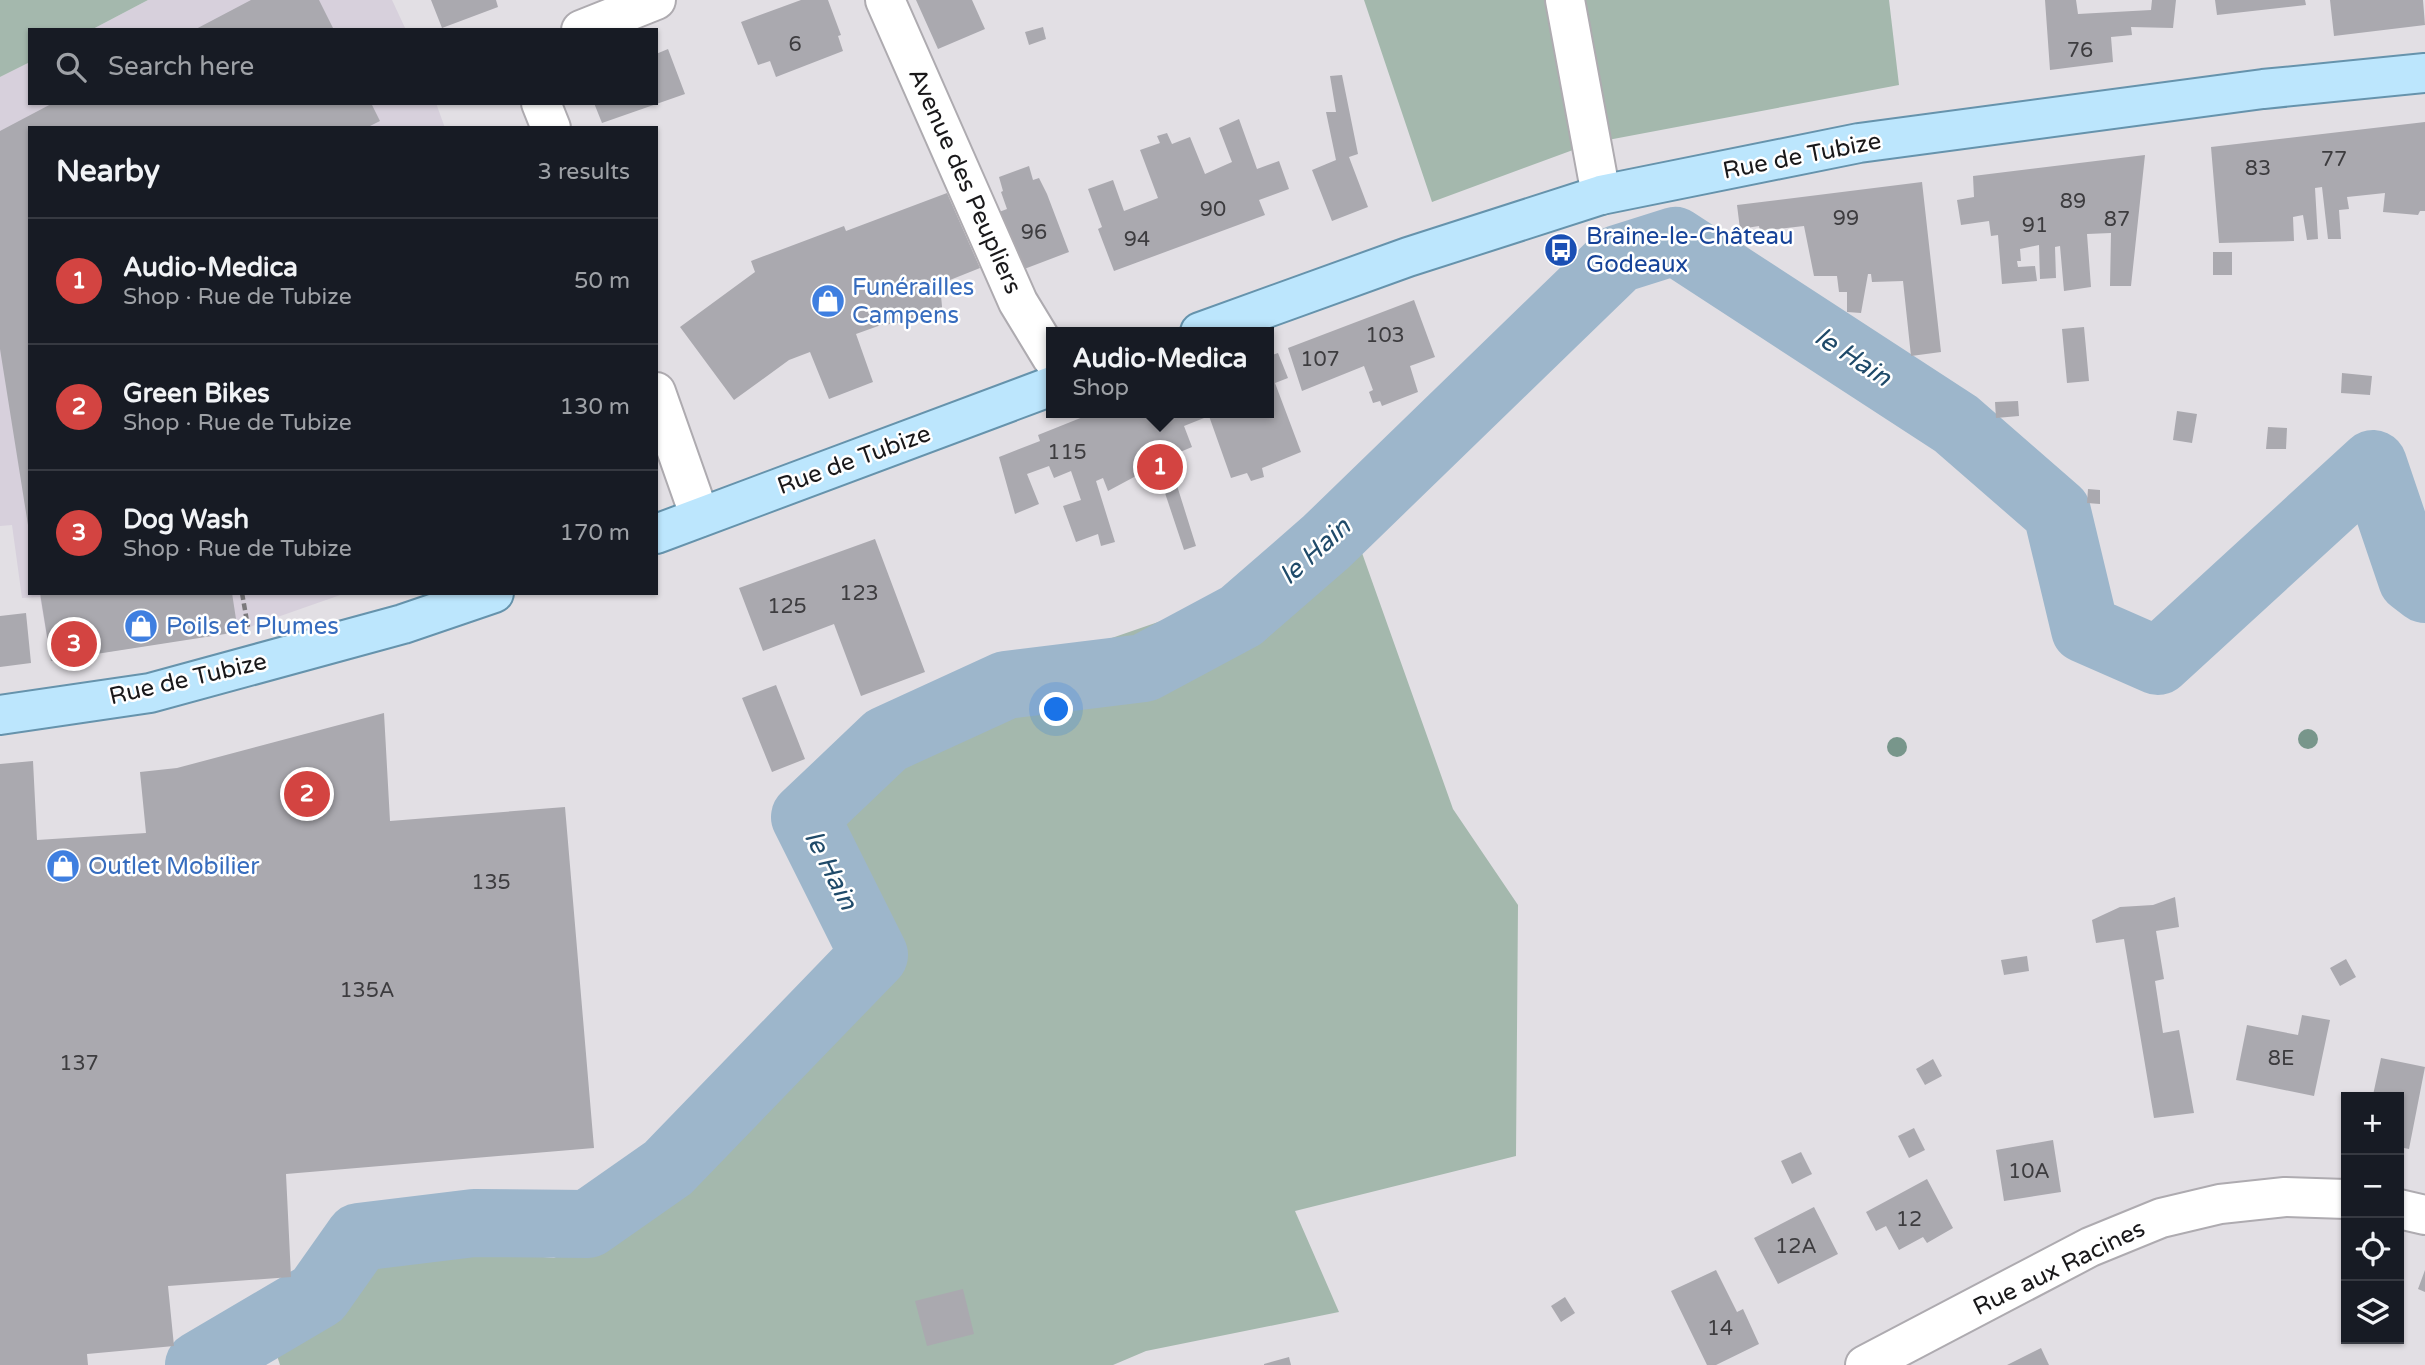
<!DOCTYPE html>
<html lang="en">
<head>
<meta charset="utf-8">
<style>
  body { margin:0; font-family:"Varela Round",sans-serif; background:#242831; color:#f1f3f6 }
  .controls { position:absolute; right:21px; bottom:21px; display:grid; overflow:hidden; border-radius:0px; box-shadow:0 2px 5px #0004 }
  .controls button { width:63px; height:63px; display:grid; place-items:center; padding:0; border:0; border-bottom:2px solid #363941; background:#171b24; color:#f1f3f6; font:35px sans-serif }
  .you { position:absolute; left:1057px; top:710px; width:24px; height:24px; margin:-18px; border:5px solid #fff; border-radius:50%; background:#1a73e8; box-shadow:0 0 0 10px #1a73e833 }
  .badge { display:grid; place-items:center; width:46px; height:46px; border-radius:50%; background:#d34441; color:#fff; font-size:23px; font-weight:700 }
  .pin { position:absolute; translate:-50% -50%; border:4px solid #fff; box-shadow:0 2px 7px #0006 }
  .popup { position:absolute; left:1046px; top:327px; width:228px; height:91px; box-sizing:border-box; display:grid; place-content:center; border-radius:0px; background:#171b24; filter:drop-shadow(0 2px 5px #0005); font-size:23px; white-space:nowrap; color:#9ea1a6 }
  .popup b { font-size:26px; color:#f1f3f6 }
  .popup::after { content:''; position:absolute; left:50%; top:100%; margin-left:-14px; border:14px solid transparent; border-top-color:#171b24 }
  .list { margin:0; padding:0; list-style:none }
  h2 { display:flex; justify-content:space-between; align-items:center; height:91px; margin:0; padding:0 28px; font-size:30px }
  h2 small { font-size:23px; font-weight:400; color:#9ea1a6 }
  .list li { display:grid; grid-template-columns:46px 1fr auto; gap:21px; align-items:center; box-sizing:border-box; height:126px; padding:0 28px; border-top:2px solid #363941 }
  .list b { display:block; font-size:26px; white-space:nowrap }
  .list p { margin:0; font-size:23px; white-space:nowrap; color:#9ea1a6 }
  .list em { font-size:23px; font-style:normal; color:#9ea1a6 }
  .icon { flex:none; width:38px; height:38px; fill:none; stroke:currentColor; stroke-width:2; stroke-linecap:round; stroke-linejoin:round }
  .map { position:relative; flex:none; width:2425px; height:1365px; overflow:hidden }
  .search { position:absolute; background:#171b24; box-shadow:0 2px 5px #0004; left:28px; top:28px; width:630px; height:77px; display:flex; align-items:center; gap:18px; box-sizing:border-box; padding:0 24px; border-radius:0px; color:#9ea1a6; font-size:26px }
  .panel { position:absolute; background:#171b24; box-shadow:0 2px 5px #0004; left:28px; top:126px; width:630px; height:469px; border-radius:0px }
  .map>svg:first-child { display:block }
  .built { fill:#d7d0dc }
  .green { fill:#a4b8ad }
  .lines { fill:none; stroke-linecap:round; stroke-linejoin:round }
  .river { stroke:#9db6cb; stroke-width:68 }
  .building { fill:#aaa9af }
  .minor-casing { stroke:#aeabb0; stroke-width:42 }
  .major-casing { stroke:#6693ac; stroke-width:42 }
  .path { stroke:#7b797c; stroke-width:4.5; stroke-dasharray:7 3.5; stroke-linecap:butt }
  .minor { stroke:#fff; stroke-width:38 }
  .major { stroke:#bce6fd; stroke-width:38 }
  .tree { fill:#78968b }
  .labels { text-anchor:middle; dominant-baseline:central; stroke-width:5; stroke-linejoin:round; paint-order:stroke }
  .number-label { font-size:21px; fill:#3d3c3f }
  .street-label { font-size:24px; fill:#19181a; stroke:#fff }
  .transit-label { font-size:24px; fill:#164399; stroke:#fff; text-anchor:start }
  .shop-label { font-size:24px; fill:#366cbe; stroke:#fff; text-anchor:start }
  .water-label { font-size:26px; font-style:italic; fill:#1f4a69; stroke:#fff }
</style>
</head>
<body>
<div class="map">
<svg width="2425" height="1365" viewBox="0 0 2425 1365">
  <rect width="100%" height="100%" fill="#e2dfe4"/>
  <path class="built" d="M148,0H392L406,30H91Z
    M30,62V103H436L445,128H30V593H346L238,631L51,661L40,597L22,598L12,525L0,526V77Z"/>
  <path class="green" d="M0,0H148L91,30H30V62L0,77Z
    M1364,0H1889L1899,85L1592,143L1432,202Z
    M1340,491L1453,809L1518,905L1516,1156L1295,1211L1339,1312L1146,1351L1113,1365H280L274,1346L323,1318L379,1257L466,1250L554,1258L638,1217L896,945L862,883L777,809L915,706L1219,601Z"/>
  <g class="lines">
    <path class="river" d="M199,1365L318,1295L359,1237L474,1223L588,1224L668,1168L874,955L805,817L886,740L1006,685L1144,668L1241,616L1326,542L1618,259L1675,241L1956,424L2057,512L2085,629L2158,661L2373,464L2412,579L2425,589"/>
  </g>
  <path class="building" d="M251,0H319L334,30H194Z
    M431,0H496L498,7L442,28Z
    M801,0H828L841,35L838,36L843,51L776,77L770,61L758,65L741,22Z
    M916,0H972L985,29L938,49Z
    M2045,0H2076L2078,14L2151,10L2152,0H2176L2173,28L2131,27L2132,35L2111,37L2113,62L2050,70Z
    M2215,0H2305L2306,5L2217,15Z
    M2330,0H2423L2425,25L2334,36Z
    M1043,27L1046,39L1029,45L1025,32Z
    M668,49L685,94L602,123L594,103H656V54Z
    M1342,75L1358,154L1349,157L1368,207L1332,221L1312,170L1336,160L1326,112H1336L1330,76Z
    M53,103H371L380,121L366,128H30L28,525L0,349V131Z
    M1239,119L1257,169L1279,161L1289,189L1259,200L1265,215L1114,271L1098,229L1102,227L1088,189L1113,180L1124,211L1158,198L1140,150L1160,143L1157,136L1167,133L1172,144L1190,137L1205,174L1232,162L1219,128Z
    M2425,122V211H2420L2418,215L2383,212L2385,193L2347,197L2349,209L2339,210L2341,239H2328L2322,187L2315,188L2318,239L2307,240L2303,215L2293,217L2294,241L2219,243L2211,147Z
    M2145,155L2131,286H2110L2111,233L2087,234L2091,287L2064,291L2060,246L2055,247L2056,278L2040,279L2039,245L2020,249L2021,261H2017L2018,267L2035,266L2037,281L2002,284L1998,235L1991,236L1989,221L1961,225L1957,200L1974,197L1973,176Z
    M1029,166L1033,180L1039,178L1047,194L1069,252L1019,271L999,212L1007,209L1001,192L1003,191L999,177Z
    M1922,182L1941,352L1911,356L1903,281L1872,282L1871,274H1868L1861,313L1847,312V292H1839L1837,276H1814L1804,226L1760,231L1759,226L1740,229L1737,205Z
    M947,193L980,268L940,284L943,318L881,325L856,334L873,382L829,399L810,352L789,360L734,400L680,327L755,272L751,261L844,226L846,231Z
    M2213,252H2232V275H2213Z
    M1414,300L1435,357L1410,366L1418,392L1382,406L1380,401L1373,403L1369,392L1373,390L1364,366L1302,391L1288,348Z
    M2084,327L2089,381L2067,383L2062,329Z
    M1278,353L1288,378L1275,383L1301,452L1262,468L1264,477L1251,481L1247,473L1231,478L1209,416L1184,426L1192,447L1168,457L1196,546L1184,550L1162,484L1154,485L1149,469L1108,491L1103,478L1096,481L1115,542L1101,546L1098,534L1076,542L1063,506L1081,500L1071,471L1054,478L1049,466L1027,474L1039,504L1015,514L999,457L1040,441L1038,435L1093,413H1269V356Z
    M2342,373L2372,376L2370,395L2341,393Z
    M2018,401L2019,416L1996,418L1995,402Z
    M2177,411L2197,414L2192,443L2173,440Z
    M2268,427L2287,428L2286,449H2266Z
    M2088,489L2100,490V504L2087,503Z
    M875,539L925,672L861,696L834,624L763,651L739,588Z
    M40,593H232L238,632L51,661Z
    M26,613L31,663L0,667V616Z
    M776,685L805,759L772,772L742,698Z
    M384,713L390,821L565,807L594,1148L286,1174L291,1277L168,1286L174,1346L87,1354L88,1365H0V764L33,761L37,840L146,833L140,772L177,768Z
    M2175,897L2179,927L2156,931L2164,979L2155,981L2163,1033L2179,1030L2194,1113L2154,1118L2124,939L2096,943L2092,920L2120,907L2153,905Z
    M2027,956L2029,971L2004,975L2001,960Z
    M2346,959L2356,977L2340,986L2330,968Z
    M2302,1015L2330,1020L2314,1096L2236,1080L2247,1025L2298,1035Z
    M2381,1058L2425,1067L2409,1149L2399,1147V1097H2359L2360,1092L2373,1095Z
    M1933,1059L1942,1076L1925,1085L1916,1069Z
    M1914,1128L1925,1150L1909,1158L1898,1136Z
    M2053,1140L2061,1192L2004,1201L1996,1150Z
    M1801,1152L1812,1174L1792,1184L1781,1161Z
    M1927,1179L1953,1228L1927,1243L1923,1237L1899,1250L1886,1226L1876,1231L1866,1212Z
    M1814,1207L1838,1254L1778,1284L1754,1238Z
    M1716,1270L1737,1312L1743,1309L1759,1344L1716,1365H1707L1671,1291Z
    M2425,1270V1292L2418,1289Z
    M963,1289L974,1334L927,1346L915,1301Z
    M1565,1297L1575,1313L1561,1322L1551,1306Z
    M2041,1348L2049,1365H2007Z
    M1289,1357L1291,1365H1264V1364Z"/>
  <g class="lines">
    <g class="minor-casing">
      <path id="minor" d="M885,0L1018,302L1052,358
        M1565,0L1601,195
        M581,30L656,0
        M541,103L551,128
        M656,392L700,517
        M2399,1209L2425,1215
        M1865,1365L2090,1247L2161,1218L2220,1204L2285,1197L2346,1199"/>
    </g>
    <g class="major-casing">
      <path id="major" d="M1200,332L1408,257L1601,195L1859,143L2263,89L2425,73
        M656,534L1052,386
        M0,715L150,693L403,624L494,593"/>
    </g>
    <path class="path" d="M242,593L248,627"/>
    <use href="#minor" class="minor"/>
    <use href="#major" class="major"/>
  </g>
  <g class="tree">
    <circle cx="2308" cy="739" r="10"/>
    <circle cx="1897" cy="747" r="10"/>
  </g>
  <defs>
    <g id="bus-disc" transform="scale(1.75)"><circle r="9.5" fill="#1a4fb4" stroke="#fff"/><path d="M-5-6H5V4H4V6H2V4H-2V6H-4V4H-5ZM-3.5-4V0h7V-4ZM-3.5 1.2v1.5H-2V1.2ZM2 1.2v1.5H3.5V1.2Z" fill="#fff"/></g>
    <g id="shop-disc" transform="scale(1.75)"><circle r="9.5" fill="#3f7fe0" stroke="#fff"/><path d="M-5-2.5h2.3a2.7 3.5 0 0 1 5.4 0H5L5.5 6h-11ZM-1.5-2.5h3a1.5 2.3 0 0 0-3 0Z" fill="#fff"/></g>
  </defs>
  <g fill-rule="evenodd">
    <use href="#bus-disc" x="1561" y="250"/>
    <use href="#shop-disc" x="828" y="301"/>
    <use href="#shop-disc" x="141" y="626"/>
    <use href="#shop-disc" x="63" y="866"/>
  </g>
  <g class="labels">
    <g class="number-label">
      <text x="795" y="44">6</text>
      <text x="2080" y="50">76</text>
      <text x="2334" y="159">77</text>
      <text x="2258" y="168">83</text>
      <text x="2073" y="201">89</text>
      <text x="1213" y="209">90</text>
      <text x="1846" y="218">99</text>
      <text x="2117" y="219">87</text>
      <text x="2035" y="225">91</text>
      <text x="1034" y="232">96</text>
      <text x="1137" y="239">94</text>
      <text x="1385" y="335">103</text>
      <text x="1320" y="359">107</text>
      <text x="1067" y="452">115</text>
      <text x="859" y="593">123</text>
      <text x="787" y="606">125</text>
      <text x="491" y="882">135</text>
      <text x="367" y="990">135A</text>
      <text x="2281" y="1058">8E</text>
      <text x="79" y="1063">137</text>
      <text x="2029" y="1171">10A</text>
      <text x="1909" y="1219">12</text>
      <text x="1796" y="1246">12A</text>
      <text x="1720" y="1328">14</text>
    </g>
    <g class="street-label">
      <text transform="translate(1802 156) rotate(-11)">Rue de Tubize</text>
      <text transform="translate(965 181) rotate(66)">Avenue des Peupliers</text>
      <text transform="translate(854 460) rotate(-20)">Rue de Tubize</text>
      <text transform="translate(188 679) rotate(-13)">Rue de Tubize</text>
      <text transform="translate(2059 1268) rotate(-26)">Rue aux Racines</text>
    </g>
    <g class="transit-label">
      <text x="1586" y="236">Braine-le-Château<tspan x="1586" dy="28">Godeaux</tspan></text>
    </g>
    <g class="shop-label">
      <text x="852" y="287">Funérailles<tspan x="852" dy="28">Campens</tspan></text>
      <text x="166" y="626">Poils et Plumes</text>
      <text x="88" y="866">Outlet Mobilier</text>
    </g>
    <g class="water-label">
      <text transform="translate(1853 357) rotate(33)">le Hain</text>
      <text transform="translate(1315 551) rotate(-42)">le Hain</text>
      <text transform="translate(831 870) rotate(63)">le Hain</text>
    </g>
  </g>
</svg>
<div class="controls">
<button>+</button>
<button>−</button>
<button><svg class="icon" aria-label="locate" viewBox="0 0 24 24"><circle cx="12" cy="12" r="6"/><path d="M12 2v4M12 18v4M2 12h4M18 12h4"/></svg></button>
<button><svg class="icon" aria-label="layers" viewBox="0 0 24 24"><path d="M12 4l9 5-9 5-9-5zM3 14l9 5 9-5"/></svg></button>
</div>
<div class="you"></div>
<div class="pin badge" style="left:1160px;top:467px">1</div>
<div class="popup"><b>Audio-Medica</b>Shop</div>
<div class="pin badge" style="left:307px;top:794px">2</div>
<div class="pin badge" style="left:74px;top:644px">3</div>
<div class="search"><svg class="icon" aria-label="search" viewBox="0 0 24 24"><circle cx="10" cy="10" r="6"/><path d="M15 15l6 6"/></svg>Search here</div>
<section class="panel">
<h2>Nearby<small>3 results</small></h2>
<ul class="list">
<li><span class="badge">1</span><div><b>Audio-Medica</b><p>Shop · Rue de Tubize</p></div><em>50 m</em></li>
<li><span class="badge">2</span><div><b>Green Bikes</b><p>Shop · Rue de Tubize</p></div><em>130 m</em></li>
<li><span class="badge">3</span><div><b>Dog Wash</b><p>Shop · Rue de Tubize</p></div><em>170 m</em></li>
</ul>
</section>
</div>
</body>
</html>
